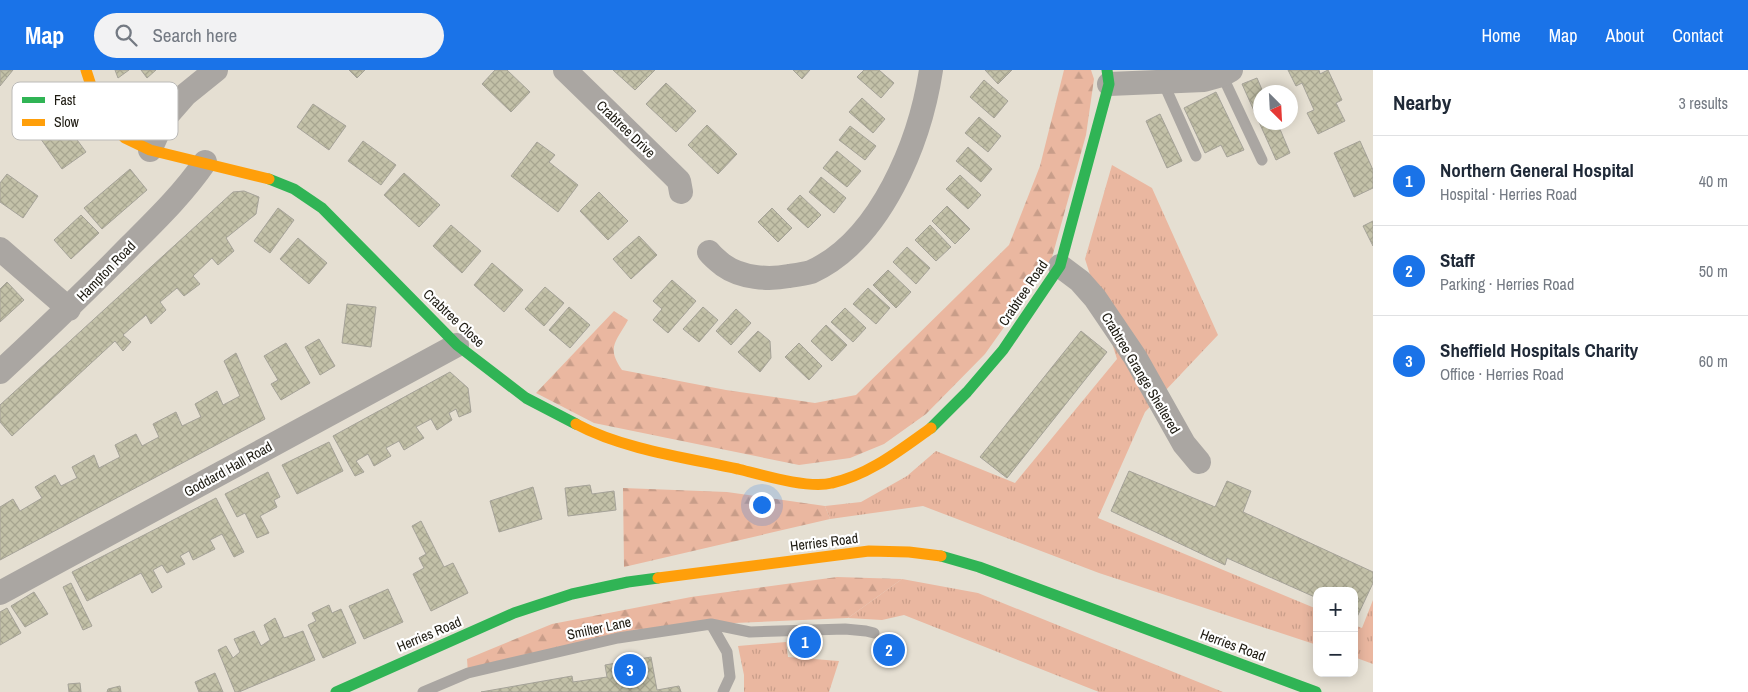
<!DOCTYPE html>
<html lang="en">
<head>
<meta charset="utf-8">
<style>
  body { margin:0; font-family:"Archivo Narrow",sans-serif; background:#f2f2f3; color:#1f2937 }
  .controls { position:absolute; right:15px; bottom:15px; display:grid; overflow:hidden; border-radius:10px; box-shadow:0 2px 12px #0003 }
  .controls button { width:45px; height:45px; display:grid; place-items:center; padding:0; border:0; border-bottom:1px solid #e0e1e3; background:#fff; color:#1f2937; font:25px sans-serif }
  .compass { position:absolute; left:1253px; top:15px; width:45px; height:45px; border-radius:50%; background:#fff; box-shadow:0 2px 12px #0003; rotate:156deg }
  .you { position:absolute; left:761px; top:434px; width:18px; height:18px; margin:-12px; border:4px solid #fff; border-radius:50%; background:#1a73e8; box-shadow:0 0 0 8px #1a73e833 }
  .badge { display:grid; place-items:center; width:32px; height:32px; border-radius:50%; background:#1a73e8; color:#fff; font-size:16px; font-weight:700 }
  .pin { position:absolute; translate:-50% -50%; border:2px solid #fff; box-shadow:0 1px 5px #0006 }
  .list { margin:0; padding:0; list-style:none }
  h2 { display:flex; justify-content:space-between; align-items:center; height:65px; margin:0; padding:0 20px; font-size:21px }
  h2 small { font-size:16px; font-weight:400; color:#747a83 }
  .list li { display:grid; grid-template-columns:32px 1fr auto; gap:15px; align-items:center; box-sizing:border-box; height:90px; padding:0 20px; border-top:1px solid #e0e1e3 }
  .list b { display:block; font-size:19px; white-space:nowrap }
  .list p { margin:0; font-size:16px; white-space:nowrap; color:#747a83 }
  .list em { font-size:16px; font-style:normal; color:#747a83 }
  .icon { flex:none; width:28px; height:28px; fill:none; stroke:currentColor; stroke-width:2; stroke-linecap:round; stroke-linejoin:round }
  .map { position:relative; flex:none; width:1373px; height:622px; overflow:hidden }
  header { display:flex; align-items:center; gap:30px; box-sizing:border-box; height:70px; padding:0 25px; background:#1a73e8; color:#fff }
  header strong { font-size:24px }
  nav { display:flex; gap:28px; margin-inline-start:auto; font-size:18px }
  .search { width:350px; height:45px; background:#f2f2f3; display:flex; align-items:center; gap:12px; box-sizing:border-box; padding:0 18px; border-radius:28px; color:#747a83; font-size:19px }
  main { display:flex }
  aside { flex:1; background:#fff }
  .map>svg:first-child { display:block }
  .grass { fill:url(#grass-tufts) }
  .forest { fill:url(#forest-firs) }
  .building { fill:url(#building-cross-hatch); stroke:#a5a298 }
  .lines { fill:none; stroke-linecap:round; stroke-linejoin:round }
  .lane { stroke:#aaa6a2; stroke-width:11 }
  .street { stroke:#aaa6a2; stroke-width:24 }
  .fast { stroke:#30b455; stroke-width:11 }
  .slow { stroke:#ff9f0a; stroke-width:11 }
  .labels { text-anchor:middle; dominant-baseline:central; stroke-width:4.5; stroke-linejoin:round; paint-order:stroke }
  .street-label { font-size:14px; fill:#1d1a11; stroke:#fff }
  .key { fill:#fff; stroke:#bbbab8; stroke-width:1 }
  .key-label { font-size:14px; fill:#1d1a11 }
</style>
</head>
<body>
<header>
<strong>Map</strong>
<div class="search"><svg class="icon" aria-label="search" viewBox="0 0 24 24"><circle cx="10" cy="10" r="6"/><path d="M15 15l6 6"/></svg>Search here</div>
<nav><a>Home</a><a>Map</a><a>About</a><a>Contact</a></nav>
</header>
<main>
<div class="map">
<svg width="1373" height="622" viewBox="0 0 1373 622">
  <defs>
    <pattern id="grass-tufts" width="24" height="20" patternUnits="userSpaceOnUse" patternTransform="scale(1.25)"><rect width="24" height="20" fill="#eab7a0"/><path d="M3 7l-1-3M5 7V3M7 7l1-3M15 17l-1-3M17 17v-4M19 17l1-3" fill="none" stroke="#c89d89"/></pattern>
    <pattern id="forest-firs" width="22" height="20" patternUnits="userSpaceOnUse" patternTransform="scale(1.25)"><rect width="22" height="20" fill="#eab7a0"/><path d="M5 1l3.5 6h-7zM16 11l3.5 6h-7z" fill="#c89d89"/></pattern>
    <pattern id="building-cross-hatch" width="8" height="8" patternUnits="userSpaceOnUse" patternTransform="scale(1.25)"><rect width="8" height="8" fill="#c3c1a8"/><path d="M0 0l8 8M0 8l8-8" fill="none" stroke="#a7a590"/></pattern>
  </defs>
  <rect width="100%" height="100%" fill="#e5dfd2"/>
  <path class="grass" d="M1112,95L1152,118L1218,265L1145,342L1098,448L1317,539V575L1099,503L923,436L830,449L825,436L861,432L907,406L936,381L1015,413L1117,289L1085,189Z
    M902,509L978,523L1223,622H1099L904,545L882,550L848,548Z
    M1373,530V594L1354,587V555L1362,558Z
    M786,572L788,587L839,591L829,622H744V605L738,576Z"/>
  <path class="forest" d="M1064,0H1091L1094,9L1086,65L1051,191L985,284L926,344L884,374L850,388L799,395L594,353L536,323L614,241L628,250C616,272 606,277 622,300L726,320L815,333L856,325L1009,175L1040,96Z
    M623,418L727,422L825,436L830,449L624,497Z
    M837,507L902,509L848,548L711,554L468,603L467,589L552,554L691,527Z"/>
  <path class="building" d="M0,0H13L0,16Z
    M115,0H129L118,8Z
    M141,0H156L147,8Z
    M349,0H365L357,8Z
    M495,0H507L530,22L511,42L482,14Z
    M613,0H655L635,20Z
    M793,0H810L802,9Z
    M864,0H879L894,13L881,28L857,7Z
    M985,0H1012L998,14Z
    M1288,0H1319L1320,4L1328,0L1342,30L1336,33L1345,51L1318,64L1307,43L1314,40L1302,13L1296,16Z
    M1257,8L1263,22H1260V52H1277L1290,83L1276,90L1242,14Z
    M984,10L1008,31L994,48L970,27Z
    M666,13L696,41L676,62L646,34Z
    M1216,22L1244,80L1227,87L1221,75L1205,83L1184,38Z
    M862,28L885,49L873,63L849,42Z
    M313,34L346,56L329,80L297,57Z
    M1160,44L1182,91L1167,98L1146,51Z
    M979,47L1001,66L988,82L965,63Z
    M61,48L86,82L62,99L38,65Z
    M707,55L737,84L718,104L688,75Z
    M850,56L876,76L865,90L839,70Z
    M363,71L396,95L381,115L348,91Z
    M1360,71L1373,100V118L1354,127L1334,83Z
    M537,72L555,85L549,92L578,115L558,142L511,106Z
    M968,77L992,99L981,112L956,91Z
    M837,81L861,101L847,117L823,98Z
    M130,99L147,120L102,159L84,138Z
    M404,103L440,135L419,157L384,125Z
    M7,104L38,126L23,148L0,132V113Z
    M960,105L981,125L968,139L946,119Z
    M821,107L846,128L834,143L809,122Z
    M244,121L259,127L256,144L226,168L234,181L218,195L212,188L193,206L200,214L184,226L177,218L160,232L166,240L151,254L146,245L123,265L131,272L123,281L115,271L12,366L0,352V335L233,122Z
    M599,122L628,151L608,170L580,141Z
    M800,125L821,145L808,158L787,139Z
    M947,136L970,159L955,174L932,151Z
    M278,138L294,150L270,183L254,171Z
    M772,138L792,158L778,172L758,152Z
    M81,145L99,163L71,189L54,170Z
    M1373,151V176L1363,156Z
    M451,155L481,181L462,203L433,176Z
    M930,155L951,177L936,191L915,170Z
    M639,166L657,185L631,209L613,189Z
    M298,168L327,193L309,214L280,189Z
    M907,177L930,198L916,214L893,192Z
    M492,193L523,220L504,242L474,215Z
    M888,200L911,222L896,238L873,215Z
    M672,210L696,231L668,263L653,250L662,239L653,231Z
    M7,212L24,230L0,252V219Z
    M545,217L564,233L544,256L525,239Z
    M868,218L890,238L876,254L853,234Z
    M347,234L376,237L371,277L342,273Z
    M569,237L590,255L570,278L549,260Z
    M703,237L718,250L699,272L683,259Z
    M845,238L866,258L853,272L831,252Z
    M736,239L751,253L731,275L716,261Z
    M826,255L847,275L832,291L811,271Z
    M758,261L770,271L771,288L760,302L738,282Z
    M1081,261L1107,282L1007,408L980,387Z
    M319,269L335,296L320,305L305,277Z
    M286,273L310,313L281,330L271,314L278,310L264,286Z
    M799,273L822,296L809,310L785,287Z
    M236,283L265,349L0,490V437L13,429L20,441L42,428L35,417L55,405L61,416L77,408L72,397L94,385L99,398L120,387L115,375L136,364L142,376L159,367L153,354L176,342L182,356L201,347L195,334L217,321L223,335L240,326L224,291Z
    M450,302L468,318L471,342L459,347L456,339L449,343L452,350L437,360L431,349L416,357L424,368L404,380L399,371L386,378L391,386L374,396L368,384L356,391L364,402L355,406L333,366Z
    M329,372L343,401L297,424L282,395Z
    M1129,401L1215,437L1227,411L1251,421L1243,442L1373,502V513L1357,547L1354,545V521H1317V528L1227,488L1225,495L1111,441Z
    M268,402L280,427L274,430L277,437L260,446L269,463L257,468L245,443L237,447L225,424Z
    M590,415L592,424L614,421L616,440L568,446L565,418Z
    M533,417L542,449L499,462L490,431Z
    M216,428L244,482L234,487L222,464L210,470L215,479L193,490L189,481L180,486L185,494L167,503L162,495L153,500L162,517L152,523L141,503L87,531L72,502Z
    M421,451L444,497L453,493L468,523L431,541L413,504L424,498L419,488L426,484L412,456Z
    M71,513L92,556L83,560L63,517Z
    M388,519L403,552L364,569L349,536Z
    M34,522L48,544L25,557L11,536Z
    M329,535L332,543L341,539L356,573L323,588L308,555L316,551L312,543Z
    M7,538L21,563L0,575V542Z
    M275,548L284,568L303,561L315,590L239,622H235L218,580L226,576L233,588L240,582L234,569L254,561L261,576L270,570L264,555Z
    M651,587L657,620L679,616L681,622H481L572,606L573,612L607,607L605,595Z
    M215,603L223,622H199L195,612Z
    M80,613L81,622H69L68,614Z
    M120,616L121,622H107L108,619Z"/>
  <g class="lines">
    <path class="lane" d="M1222,5L1262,90
      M1163,12L1196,86
      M711,554L750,562L845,559L866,561L874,563
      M423,622L468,603L532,588L618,568L711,554L727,582L730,607L723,622"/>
    <path class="street" d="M565,0L672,104L679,111L681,122
      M1109,14L1204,10L1222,5L1231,0
      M150,80L164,49L185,25L216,0
      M0,179L69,239
      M709,182C713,187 718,191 723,195C741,208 768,210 789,206C796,205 804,204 811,202C881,170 920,72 931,0
      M1060,196L1080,211L1095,228L1135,287L1184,374L1199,392
      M0,302C44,261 87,220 129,177C156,150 183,124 205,92
      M0,523L457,275"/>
    <path class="fast" d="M269,109L294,119L322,138L457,275L526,328L576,354
      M931,358L967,322L1003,280L1060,196L1109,14L1107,0
      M941,486L979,497L1316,622
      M336,622L514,543L572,524L628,512L658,508"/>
    <path class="slow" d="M86,0L97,34L106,49L125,68L150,80L269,109
      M576,354C622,379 687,388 738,399C762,405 808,419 832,413C869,405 900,380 931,358
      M658,508L869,481L909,482L941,486"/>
  </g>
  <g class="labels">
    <g class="street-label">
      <text transform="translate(626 59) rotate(44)">Crabtree Drive</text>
      <text transform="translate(106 201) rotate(-46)">Hampton Road</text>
      <text transform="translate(1023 223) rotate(-56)">Crabtree Road</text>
      <text transform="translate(454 248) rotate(43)">Crabtree Close</text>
      <text transform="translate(1141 303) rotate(59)">Crabtree Grange Sheltered</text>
      <text transform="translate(228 399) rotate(-29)">Goddard Hall Road</text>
      <text transform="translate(824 472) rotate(-7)">Herries Road</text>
      <text transform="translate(599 558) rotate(-12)">Smilter Lane</text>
      <text transform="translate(429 564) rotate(-23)">Herries Road</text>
      <text transform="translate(1233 575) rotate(20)">Herries Road</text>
    </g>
  </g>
  <rect x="12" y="12" width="166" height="58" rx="8" class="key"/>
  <rect x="22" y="27" width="23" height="6" fill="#30b455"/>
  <rect x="22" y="49" width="23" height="7" fill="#ff9f0a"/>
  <g class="key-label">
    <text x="54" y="35">Fast</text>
    <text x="54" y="57">Slow</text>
  </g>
</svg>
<div class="controls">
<button>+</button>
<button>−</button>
</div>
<svg class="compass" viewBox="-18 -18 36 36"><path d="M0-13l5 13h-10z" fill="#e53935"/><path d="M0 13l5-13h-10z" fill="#747a83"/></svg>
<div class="you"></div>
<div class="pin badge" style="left:805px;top:572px">1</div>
<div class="pin badge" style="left:889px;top:580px">2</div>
<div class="pin badge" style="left:630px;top:600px">3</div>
</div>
<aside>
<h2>Nearby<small>3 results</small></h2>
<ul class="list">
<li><span class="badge">1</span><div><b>Northern General Hospital</b><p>Hospital · Herries Road</p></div><em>40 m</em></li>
<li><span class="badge">2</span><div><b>Staff</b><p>Parking · Herries Road</p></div><em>50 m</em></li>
<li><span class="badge">3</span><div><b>Sheffield Hospitals Charity</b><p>Office · Herries Road</p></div><em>60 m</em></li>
</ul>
</aside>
</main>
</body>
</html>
